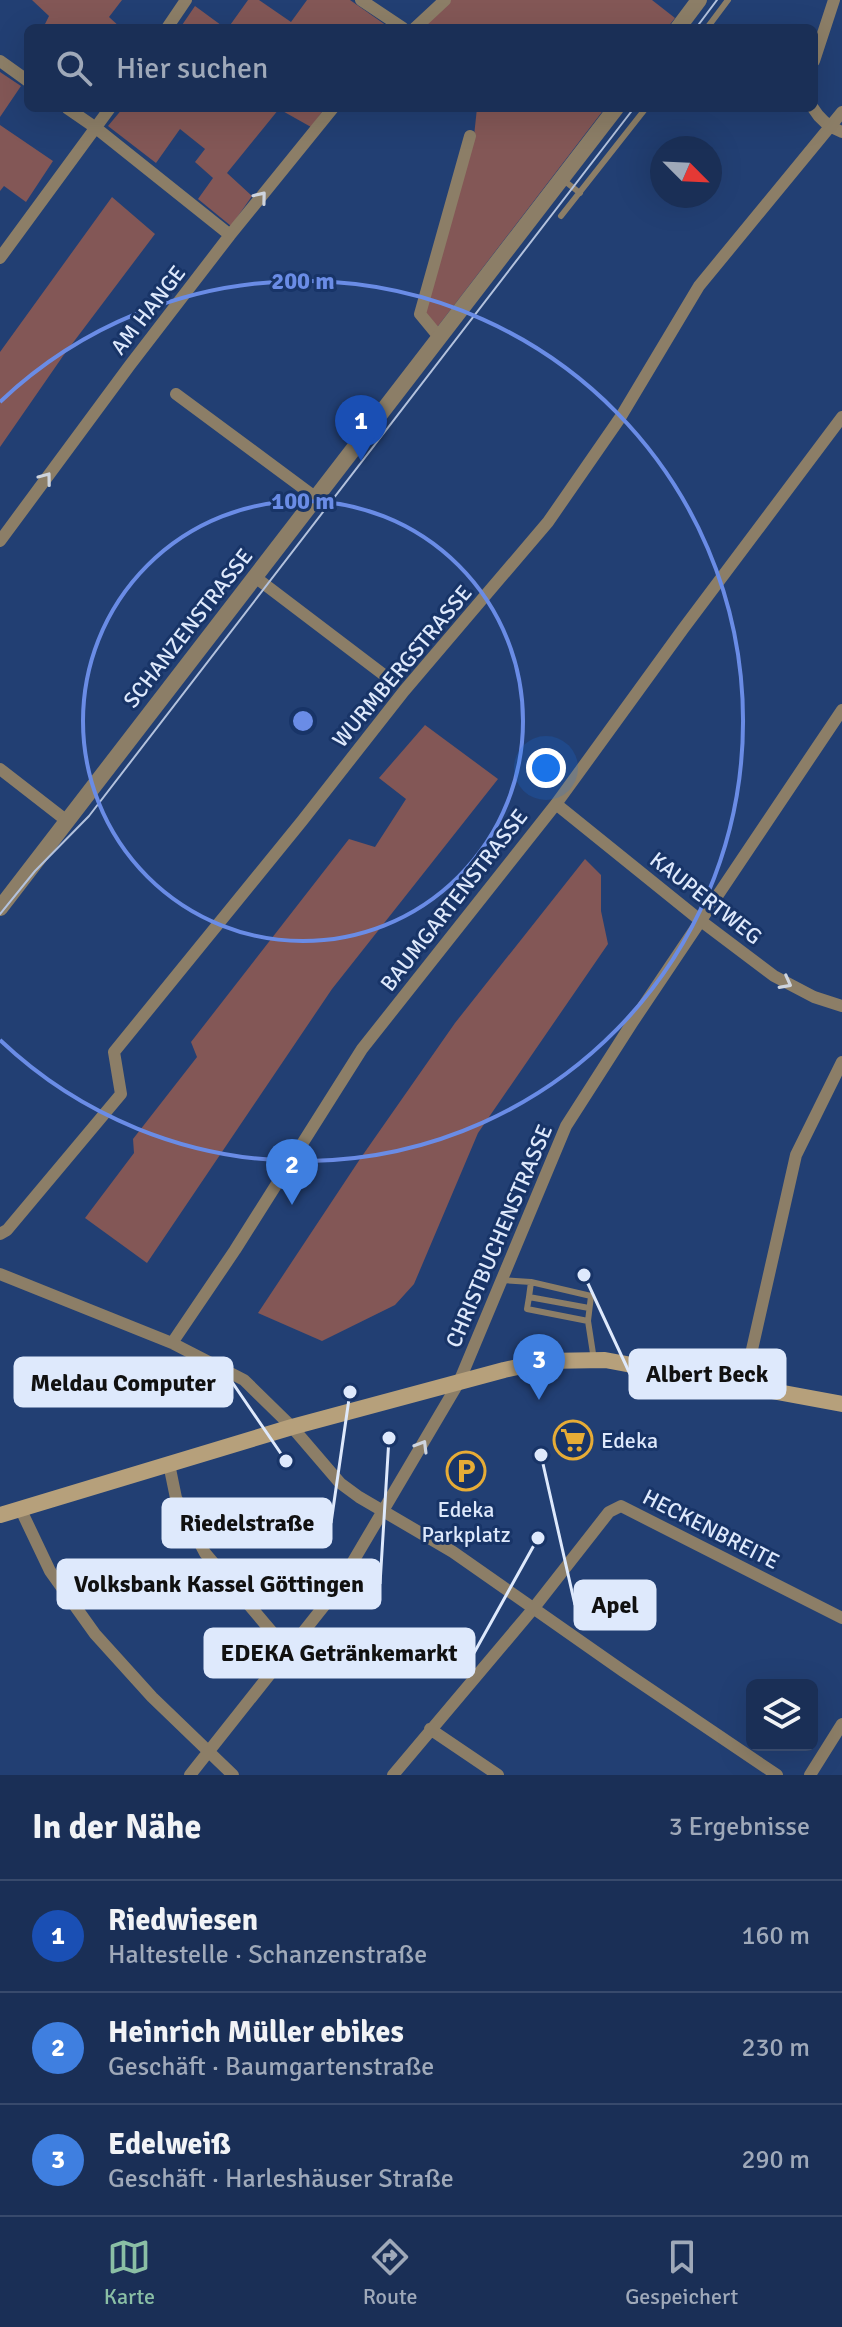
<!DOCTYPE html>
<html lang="de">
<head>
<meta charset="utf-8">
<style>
  body { margin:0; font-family:Signika,sans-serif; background:#23375c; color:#f1f3f6 }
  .controls { position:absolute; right:24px; bottom:24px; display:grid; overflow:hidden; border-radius:12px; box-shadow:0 8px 32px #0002 }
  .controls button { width:72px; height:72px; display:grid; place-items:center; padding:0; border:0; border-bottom:2px solid #384a6c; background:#1a2f56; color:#f1f3f6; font:40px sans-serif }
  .compass { position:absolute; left:650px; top:136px; width:72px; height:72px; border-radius:50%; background:#1a2f56; box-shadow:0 8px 32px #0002; rotate:114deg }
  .you { position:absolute; left:546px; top:768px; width:28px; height:28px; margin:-20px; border:6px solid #fff; border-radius:50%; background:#1a73e8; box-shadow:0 0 0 12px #1a73e833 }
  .badge { display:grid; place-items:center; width:52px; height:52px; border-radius:50%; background:#8abfa5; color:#fff; font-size:26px; font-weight:700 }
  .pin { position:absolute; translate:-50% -66px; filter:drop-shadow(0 2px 4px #0008) }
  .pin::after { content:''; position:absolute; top:42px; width:28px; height:24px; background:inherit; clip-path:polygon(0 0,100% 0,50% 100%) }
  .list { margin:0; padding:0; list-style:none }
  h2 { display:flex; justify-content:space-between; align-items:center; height:104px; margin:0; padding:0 32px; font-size:34px }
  h2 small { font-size:26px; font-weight:400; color:#9fa9b9 }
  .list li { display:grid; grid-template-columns:52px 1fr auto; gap:24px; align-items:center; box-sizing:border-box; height:112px; padding:0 32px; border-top:2px solid #384a6c }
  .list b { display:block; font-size:30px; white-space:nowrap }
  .list p { margin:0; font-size:26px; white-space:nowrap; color:#9fa9b9 }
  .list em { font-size:26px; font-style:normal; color:#9fa9b9 }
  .icon { flex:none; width:44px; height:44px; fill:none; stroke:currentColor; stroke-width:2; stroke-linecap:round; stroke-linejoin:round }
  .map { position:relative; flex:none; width:842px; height:1775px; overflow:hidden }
  .search { position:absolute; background:#1a2f56; box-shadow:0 8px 32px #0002; left:24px; right:24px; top:24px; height:88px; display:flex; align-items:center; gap:20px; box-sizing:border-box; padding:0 28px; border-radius:12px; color:#9fa9b9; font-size:30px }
  .sheet { height:440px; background:#1a2f56 }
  nav { display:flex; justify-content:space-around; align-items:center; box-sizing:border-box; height:112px; border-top:2px solid #384a6c; background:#1a2f56; font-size:22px; color:#9fa9b9 }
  nav a { display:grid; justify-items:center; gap:4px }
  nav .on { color:#8abfa5 }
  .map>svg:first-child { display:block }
  .green { fill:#835756 }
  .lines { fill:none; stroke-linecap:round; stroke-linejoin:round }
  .service { stroke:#8c7e67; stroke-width:6 }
  .minor { stroke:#8c7e67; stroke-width:12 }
  .tertiary { stroke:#8c7e67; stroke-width:16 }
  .secondary { stroke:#b6a07b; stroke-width:16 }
  .tram { stroke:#b3c2dd; stroke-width:2 }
  .oneway { stroke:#ced4de }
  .ring { fill:none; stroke:#6a8ce6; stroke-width:4 }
  .labels { text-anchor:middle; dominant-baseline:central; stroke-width:6; stroke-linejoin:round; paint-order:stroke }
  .street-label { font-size:22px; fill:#dee9fc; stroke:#183467 }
  .poi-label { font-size:22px; fill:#dee9fc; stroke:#183467; text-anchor:start }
  .centre { fill:#6a8ce6; stroke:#183467; stroke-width:4 }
  .ring-label { font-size:24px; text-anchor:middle; font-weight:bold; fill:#6a8ce6; stroke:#183467; stroke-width:6; stroke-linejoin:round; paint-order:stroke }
  .leader { fill:none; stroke:#dee9fc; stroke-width:3 }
  .callout-dot { fill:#dee9fc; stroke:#183467; stroke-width:3 }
  .callout { fill:#dee9fc; stroke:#dee9fc; stroke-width:3 }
  .callout-label { font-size:24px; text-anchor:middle; font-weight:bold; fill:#111 }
</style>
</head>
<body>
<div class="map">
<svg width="842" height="1775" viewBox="0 0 842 1775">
  <rect width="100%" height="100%" fill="#223f73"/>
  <path class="green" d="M32,0H122L109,17L121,28H43L49,16Z
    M248,0H259L291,22L307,0H350L390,28H228Z
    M450,0H652L675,18L667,28H419Z
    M195,6L225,28H180Z
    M0,72L21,86L0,117Z
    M123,108H325L311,127L279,109L227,173L252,196L231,226L198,199L213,178L195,162L205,149L180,129L156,163L108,126Z
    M477,108H605L435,330L422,313L474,136Z
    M0,125L53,161L26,202L4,186L0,191Z
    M112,197L155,234L63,356L0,447V352Z
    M425,725L498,779L332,989L147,1263L85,1218L134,1153L133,1139L197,1057L191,1042L349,839L375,847L406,799L379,778Z
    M585,859L601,875V911L608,944L478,1133L414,1284L395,1305L322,1341L258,1313L360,1159L455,1023Z"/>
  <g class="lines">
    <path class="service" d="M707,28L728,0
      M562,179L580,193
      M561,216L646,108
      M501,1280L531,1282L591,1296L588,1321L594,1360
      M531,1282L529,1297L589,1308
      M529,1297L527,1309L588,1321"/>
    <path class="minor" d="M361,0L403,28
      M167,28L186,0
      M415,28L445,0
      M0,61L28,81
      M814,61L834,0
      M67,108L96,128L230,235
      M813,108C820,120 829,127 842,132
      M0,258L110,108
      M439,337L420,314L470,136
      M176,394L315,497
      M0,541L130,365L230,235L333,108
      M255,577L384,675
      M0,769L67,821
      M556,804L701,921L774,976L814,997L842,1006
      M0,1234L7,1230L121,1094L114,1052L302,821L404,691L548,522L620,418L699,286L842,112
      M0,1274L172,1343L244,1380L292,1427L340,1483L359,1497L453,1552L623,1671L777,1775
      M172,1343L235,1250L362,1049L556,804L683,629L842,417
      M744,1385L796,1155L842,1062
      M169,1464L176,1498L205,1553L288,1651
      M20,1508L50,1571L95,1634L152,1697L233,1775
      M430,1729L498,1775
      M190,1775L335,1592L459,1382L566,1126L632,1023L842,710
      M393,1775L533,1609L609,1512L621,1506L842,1618
      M810,1775L842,1724"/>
    <path class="tertiary" d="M678,28L699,0
      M0,908L616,108"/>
    <path class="secondary" d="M0,1515L292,1427L504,1370L545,1361L605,1360L842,1404"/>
    <path class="tram" d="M696,28L717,0
      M0,914L35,871L89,816L634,108"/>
  </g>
  <defs><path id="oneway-chevron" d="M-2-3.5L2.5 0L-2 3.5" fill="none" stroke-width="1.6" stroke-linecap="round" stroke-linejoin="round" transform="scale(2)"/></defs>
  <g class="oneway">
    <use href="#oneway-chevron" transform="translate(261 197) rotate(-51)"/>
    <use href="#oneway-chevron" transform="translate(46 478) rotate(-53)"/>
    <use href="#oneway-chevron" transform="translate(786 983) rotate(28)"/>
    <use href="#oneway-chevron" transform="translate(422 1446) rotate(-59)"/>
  </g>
  <g class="ring">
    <circle cx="303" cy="721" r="220"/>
    <path d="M0 402A440 440 0 1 1 0 1040"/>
  </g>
  <defs>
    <g id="supermarket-ring" transform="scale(2)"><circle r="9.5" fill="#183467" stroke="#e6ac36" stroke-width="1.5"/><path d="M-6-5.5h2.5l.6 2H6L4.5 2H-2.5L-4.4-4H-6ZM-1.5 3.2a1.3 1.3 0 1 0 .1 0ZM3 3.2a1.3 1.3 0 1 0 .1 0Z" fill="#e6ac36"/></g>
    <g id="parking-ring" transform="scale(2)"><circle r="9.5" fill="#183467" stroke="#e6ac36" stroke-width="1.5"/><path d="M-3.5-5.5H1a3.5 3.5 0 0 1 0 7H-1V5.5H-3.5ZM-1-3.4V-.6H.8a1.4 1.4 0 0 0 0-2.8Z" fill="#e6ac36"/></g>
  </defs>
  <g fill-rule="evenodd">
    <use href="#supermarket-ring" x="573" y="1440"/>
    <use href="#parking-ring" x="466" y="1471"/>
  </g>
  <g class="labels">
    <g class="street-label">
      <text transform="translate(148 310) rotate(-52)">AM HANGE</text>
      <text transform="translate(188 628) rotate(-52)">SCHANZENSTRASSE</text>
      <text transform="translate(402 666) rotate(-50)">WURMBERGSTRASSE</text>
      <text transform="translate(706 898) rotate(38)">KAUPERTWEG</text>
      <text transform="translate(454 900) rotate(-52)">BAUMGARTENSTRASSE</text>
      <text transform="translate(499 1236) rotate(-67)">CHRISTBUCHENSTRASSE</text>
      <text transform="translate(711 1529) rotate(27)">HECKENBREITE</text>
    </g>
    <g class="poi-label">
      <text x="601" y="1440">Edeka</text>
      <text x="466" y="1509" text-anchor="middle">Edeka<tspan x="466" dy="25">Parkplatz</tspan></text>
    </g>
  </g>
  <circle cx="303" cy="721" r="12" class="centre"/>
  <g class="ring-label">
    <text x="303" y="289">200 m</text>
    <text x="303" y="509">100 m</text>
  </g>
  <path class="leader" d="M584 1275L630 1374M286 1461L232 1382M350 1392L331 1523M389 1438L380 1584M541 1455L575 1605M538 1538L474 1653"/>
  <g class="callout-dot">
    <circle cx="584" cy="1275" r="8"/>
    <circle cx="286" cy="1461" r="8"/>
    <circle cx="350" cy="1392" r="8"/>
    <circle cx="389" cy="1438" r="8"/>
    <circle cx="541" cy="1455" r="8"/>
    <circle cx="538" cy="1538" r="8"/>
  </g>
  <g class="callout">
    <rect x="630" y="1350" width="155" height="48" rx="8"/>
    <rect x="15" y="1358" width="217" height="48" rx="8"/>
    <rect x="163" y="1499" width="168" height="48" rx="8"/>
    <rect x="58" y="1560" width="322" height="48" rx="8"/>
    <rect x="575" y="1581" width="80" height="48" rx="8"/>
    <rect x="205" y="1629" width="269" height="48" rx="8"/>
  </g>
  <g class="callout-label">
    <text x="707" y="1382">Albert Beck</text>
    <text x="123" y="1391">Meldau Computer</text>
    <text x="247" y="1531">Riedelstraße</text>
    <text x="219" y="1592">Volksbank Kassel Göttingen</text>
    <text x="615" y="1613">Apel</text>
    <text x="339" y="1661">EDEKA Getränkemarkt</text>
  </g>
</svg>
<div class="controls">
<button><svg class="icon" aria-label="layers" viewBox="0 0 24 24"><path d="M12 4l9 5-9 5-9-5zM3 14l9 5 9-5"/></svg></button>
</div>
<svg class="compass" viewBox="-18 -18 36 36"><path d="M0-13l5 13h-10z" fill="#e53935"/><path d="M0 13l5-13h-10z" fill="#9fa9b9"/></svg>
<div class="you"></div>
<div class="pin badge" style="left:361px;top:461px;background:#1a4fb4">1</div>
<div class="pin badge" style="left:292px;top:1205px;background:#3f7fe0">2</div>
<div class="pin badge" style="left:539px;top:1400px;background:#3f7fe0">3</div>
<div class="search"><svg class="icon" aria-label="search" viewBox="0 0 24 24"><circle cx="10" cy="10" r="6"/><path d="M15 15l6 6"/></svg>Hier suchen</div>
</div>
<section class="sheet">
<h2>In der Nähe<small>3 Ergebnisse</small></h2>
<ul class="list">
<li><span class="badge" style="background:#1a4fb4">1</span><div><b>Riedwiesen</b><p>Haltestelle · Schanzenstraße</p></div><em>160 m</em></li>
<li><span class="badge" style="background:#3f7fe0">2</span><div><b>Heinrich Müller ebikes</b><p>Geschäft · Baumgartenstraße</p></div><em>230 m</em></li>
<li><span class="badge" style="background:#3f7fe0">3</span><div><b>Edelweiß</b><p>Geschäft · Harleshäuser Straße</p></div><em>290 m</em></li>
</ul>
</section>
<nav>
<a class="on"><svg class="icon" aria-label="map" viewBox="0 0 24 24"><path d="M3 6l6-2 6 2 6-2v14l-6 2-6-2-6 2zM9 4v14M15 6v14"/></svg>Karte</a>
<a><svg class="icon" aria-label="directions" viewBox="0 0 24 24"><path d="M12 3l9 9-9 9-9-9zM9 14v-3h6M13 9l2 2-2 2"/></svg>Route</a>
<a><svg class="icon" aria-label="saved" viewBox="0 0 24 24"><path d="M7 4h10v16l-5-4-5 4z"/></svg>Gespeichert</a>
</nav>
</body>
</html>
